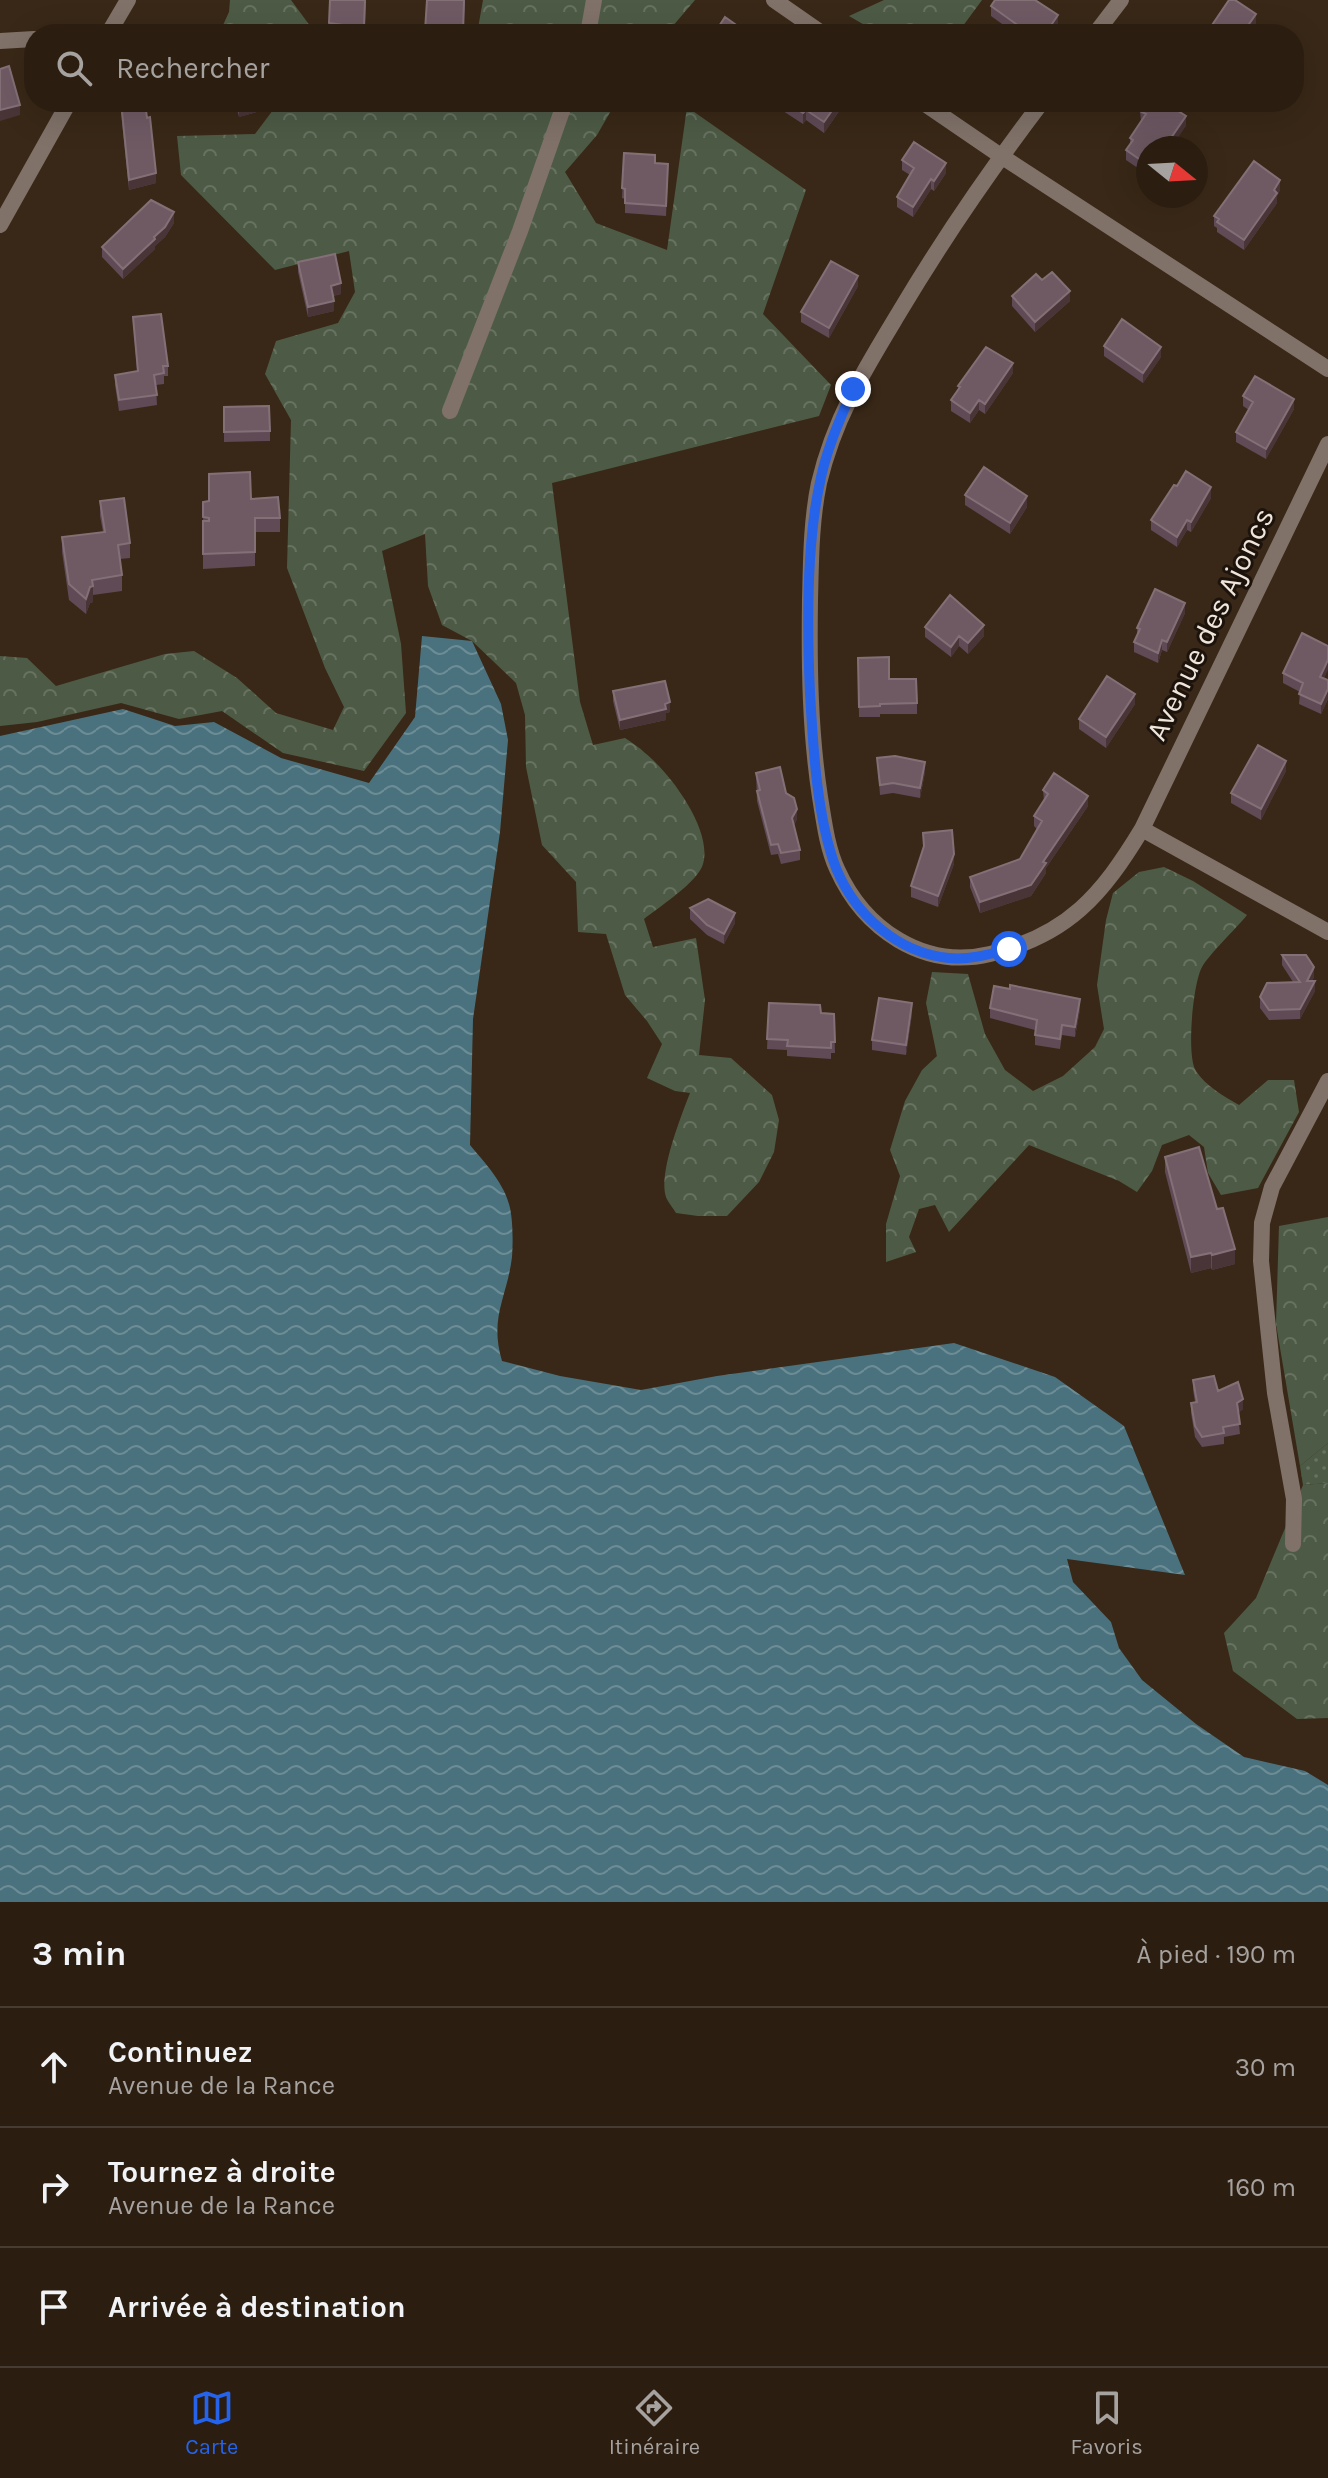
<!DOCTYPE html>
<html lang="fr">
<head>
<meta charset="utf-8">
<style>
  body { margin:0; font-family:Karla,sans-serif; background:#372b1f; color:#f1f3f6 }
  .compass { position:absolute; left:1136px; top:136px; width:72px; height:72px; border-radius:50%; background:#2b1e11; box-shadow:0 8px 32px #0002; rotate:108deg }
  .stop { position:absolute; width:24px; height:24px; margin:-18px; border:6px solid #2563eb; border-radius:50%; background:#fff }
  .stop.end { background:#2563eb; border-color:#fff; box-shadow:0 2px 8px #0008 }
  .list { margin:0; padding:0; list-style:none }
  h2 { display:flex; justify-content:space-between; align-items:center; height:104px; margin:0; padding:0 32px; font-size:34px }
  h2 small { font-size:26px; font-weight:400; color:#a6a29f }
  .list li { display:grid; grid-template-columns:52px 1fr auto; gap:24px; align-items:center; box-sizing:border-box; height:120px; padding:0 32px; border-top:2px solid #473c31 }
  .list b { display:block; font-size:30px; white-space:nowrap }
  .list p { margin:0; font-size:26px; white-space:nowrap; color:#a6a29f }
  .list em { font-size:26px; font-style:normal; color:#a6a29f }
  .icon { flex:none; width:44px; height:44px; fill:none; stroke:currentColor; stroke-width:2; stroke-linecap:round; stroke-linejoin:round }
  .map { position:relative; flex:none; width:1328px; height:1902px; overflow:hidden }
  .search { position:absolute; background:#2b1e11; box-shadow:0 8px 32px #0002; left:24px; right:24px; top:24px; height:88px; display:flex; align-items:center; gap:20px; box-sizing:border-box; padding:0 28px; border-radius:32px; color:#a6a29f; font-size:30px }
  .sheet { height:464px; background:#2b1e11 }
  nav { display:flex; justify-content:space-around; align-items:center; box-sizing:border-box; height:112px; border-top:2px solid #473c31; background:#2b1e11; font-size:22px; color:#a6a29f }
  nav a { display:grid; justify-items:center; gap:4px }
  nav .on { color:#2563eb }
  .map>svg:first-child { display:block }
  .grass { fill:url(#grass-dots) }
  .forest { fill:url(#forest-crowns) }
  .water { fill:url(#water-waves) }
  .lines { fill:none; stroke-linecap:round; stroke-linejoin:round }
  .minor { stroke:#807269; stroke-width:16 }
  .wall { fill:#5f4a56 }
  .shaded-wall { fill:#493537 }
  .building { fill:#6f5a64; stroke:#837077; stroke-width:2 }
  .route { stroke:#2563eb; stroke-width:10 }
  .labels { text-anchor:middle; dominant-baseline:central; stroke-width:6; stroke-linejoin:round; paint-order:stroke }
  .street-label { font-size:30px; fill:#f0e5da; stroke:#1b130c }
</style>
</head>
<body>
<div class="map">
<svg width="1328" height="1902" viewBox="0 0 1328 1902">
  <defs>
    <pattern id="grass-dots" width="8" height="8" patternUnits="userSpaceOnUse" patternTransform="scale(2)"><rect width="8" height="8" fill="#4d5b46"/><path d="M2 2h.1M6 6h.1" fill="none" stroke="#677260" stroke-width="1.8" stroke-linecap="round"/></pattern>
    <pattern id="forest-crowns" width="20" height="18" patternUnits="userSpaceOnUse" patternTransform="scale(2)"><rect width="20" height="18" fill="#4d5b46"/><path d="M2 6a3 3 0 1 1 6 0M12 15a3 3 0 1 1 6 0" fill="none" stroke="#677260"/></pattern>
    <pattern id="water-waves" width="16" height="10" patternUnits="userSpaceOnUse" patternTransform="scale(2)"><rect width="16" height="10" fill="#4a727e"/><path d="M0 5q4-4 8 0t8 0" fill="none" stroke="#6d8d96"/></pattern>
  </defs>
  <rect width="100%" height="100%" fill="#392817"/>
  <path class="grass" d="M1328,1443V1483L1303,1485L1300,1466Z"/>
  <path class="forest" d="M230,0H291L316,34H219L229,12Z
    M483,0H695L666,34H477Z
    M884,0H982L957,34H880L849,16Z
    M279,102H616L597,135L565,172L596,223L667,250L687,107L806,190L763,314L831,385L819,416L552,483L580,702L593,745L625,738C632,743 639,747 645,753C670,773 713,830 703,864C698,882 659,907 644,919L653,947L696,938L705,1000L699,1055L731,1058L772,1095L779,1120L774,1152L759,1182L727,1216H698L676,1213C673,1208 668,1202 666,1197C658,1174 681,1116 690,1093L675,1091L647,1078L662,1044L647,1021L625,995L606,934L578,932L576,882L542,845L526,767L525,715L516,683L472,641L442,625L428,586L425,534L382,551L401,644L406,713L364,771L283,753L222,711L179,719L121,703L37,722L0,726V656L27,658L56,686L165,654L194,651L237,678L276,713L333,730L344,707L325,668L287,568L291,420L265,374L276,341L338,323L355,292L349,251L275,270L181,175L177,136L255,134Z
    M1164,867L1193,881L1247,915C1235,930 1211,952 1202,967C1193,983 1186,1056 1196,1071C1206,1086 1223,1096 1239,1105L1268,1080H1294L1299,1112L1258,1188L1221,1195L1208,1173L1204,1147L1189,1135L1162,1145L1152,1171L1137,1192L1119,1181L1029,1145L949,1232L935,1205L919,1209L909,1237L916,1252L886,1262V1224L900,1176L890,1150L905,1101L922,1070L937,1056L926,1003L932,972L968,974L985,1034L1005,1070L1033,1091L1063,1076L1095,1047L1104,1029L1097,985L1106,920L1113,893L1139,872Z
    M1328,1217V1443L1300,1466L1276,1324L1279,1226Z
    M1328,1483V1718L1297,1719L1233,1671L1224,1633L1256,1598L1303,1485Z"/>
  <path class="water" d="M422,636L472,641L501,704L508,740L500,832L473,1019L470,1145C485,1163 505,1184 510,1208C513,1222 513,1243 512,1257C507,1298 489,1317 502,1361L560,1376L641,1390L717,1376L954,1343L1055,1377L1124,1426L1185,1575L1067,1559L1073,1582L1111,1622L1119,1648L1142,1680L1196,1724L1244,1757L1305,1771L1328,1785V1902H0V736L123,709L175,726L214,722L281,758L369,783L415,717Z"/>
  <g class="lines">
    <path class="minor" d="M774,0L823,34
      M108,34L128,0
      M588,34L594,0
      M1095,34L1121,0
      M0,41L34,39
      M922,102L1001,156L1328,369
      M1042,102C991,169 943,239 900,311C865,369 835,416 819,483C811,521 811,562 810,600C809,666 810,732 820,797C824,821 827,847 837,869C864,929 923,970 990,954C1068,935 1102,895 1142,829L1328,444
      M0,225L69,102
      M450,411L520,231L565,102
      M1142,829L1328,932
      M1293,1544L1294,1499L1275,1393L1261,1261L1262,1223L1272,1187L1328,1081"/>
  </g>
  <path class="wall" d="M330,0H366L365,26L406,31H425L465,0L463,34H329Z
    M991,6L1058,26L1052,34H1016L991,16Z
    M120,102H145L156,183L129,190Z
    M235,102H260V111L239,117Z
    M783,102H840V110L824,133L806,120L803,124L783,111Z
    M1140,111L1186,126L1148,148V175L1126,160V150L1130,144V138L1141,121Z
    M624,153L655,163L668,174L666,216L625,213V199L622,198Z
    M902,160L946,173L934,191L931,189L913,217L897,207V197L910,175L902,170Z
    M1280,190L1277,196V203L1244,250L1217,232V228L1214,226V216Z
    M174,223L165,237L155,246V249L123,279L102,257V247Z
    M298,262L341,294L333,296L334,311L308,317L298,272Z
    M1042,280L1070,301L1035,332L1012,306V296Z
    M858,286L829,338L801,322V312Z
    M133,317L168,366V376H164V384L156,385L157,405L119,411L115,385V375L137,371Z
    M1104,346L1161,357L1143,383L1104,356Z
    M1013,373L985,414L979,410L970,423L951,411V400L958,390V386Z
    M1243,396L1294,409L1266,459L1236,442V432L1249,410L1243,406Z
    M224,407L270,431V441L224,442Z
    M1177,486L1211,498L1191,532L1187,530L1177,547L1151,530V520Z
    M965,495L1027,507L1010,534L965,505Z
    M251,499L280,518V532H255V566L203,569V502Z
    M100,501L130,543V558L120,559L122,575V591L93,595V602L90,603L86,614L69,600L62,552V537L103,532L100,516Z
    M1185,613L1167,652L1162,650L1158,663L1134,652V642L1137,636V628Z
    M925,627L984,636L968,654L959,646L951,657L925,637Z
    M858,658L889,679L917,703V714H880V717H859Z
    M1283,673L1324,678L1328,680V699L1321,714L1299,704L1300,692L1283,683Z
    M613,691L670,712L666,713V720L620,730L613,701Z
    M1135,704L1106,748L1079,729V719Z
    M877,758L925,772L920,798L893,793L880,795Z
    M1286,771L1261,820L1231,803V793Z
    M756,773L786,793L797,819L794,825L800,850V860L781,864L778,854L771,855L757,801Z
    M1043,790L1088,806L1046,868V873L1031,896L980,913L970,887V877L1020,859L1037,829L1034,826V816L1044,801Z
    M923,833L954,864L938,907L911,897V886L924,848Z
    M690,908L735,923L724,944L707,935L690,919Z
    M1282,955L1314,977L1312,981L1315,991L1300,1019L1269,1020L1260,1008V997L1293,982L1282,965Z
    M769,1003L821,1013L834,1014L835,1053H831V1059L787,1056V1050L767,1049Z
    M990,1008L1080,1009L1075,1037L1062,1035L1060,1049L1035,1045V1030L990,1018Z
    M912,1014L906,1055L872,1050V1040Z
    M1165,1157L1217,1209L1235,1264L1212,1270L1211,1268L1191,1273L1165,1172Z
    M1193,1380L1218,1391L1243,1409L1238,1413L1240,1434L1224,1437V1444L1202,1447L1195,1437L1191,1413V1403L1195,1402L1193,1390Z"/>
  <path class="shaded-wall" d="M1256,14V25L1249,34H1242Z
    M1058,15V26L1052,34H1045Z
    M255,102H260V111L239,117V107Z
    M838,102H840V110L824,133V122Z
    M20,105V115L0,121V110Z
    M806,110V120L803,124V113Z
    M1186,116V126L1171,148H1164Z
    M946,163V173L934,191V181Z
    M156,173V183L129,190V180Z
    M931,179V189L913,217V207Z
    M1280,180V190L1277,196V203L1244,250V240Z
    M174,212V223L165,237L155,246V249L123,279V269L154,237Z
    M858,276V286L829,338V328Z
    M341,283V294L331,296V286Z
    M1070,291V301L1035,332V322Z
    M334,301V311L308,317V307Z
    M1161,347V357L1143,383V373Z
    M1013,363V373L985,414V404Z
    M1294,399V409L1266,459V449Z
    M979,400V410L970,423V413Z
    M1211,487V498L1191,532V522Z
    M1027,496V507L1010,534V523Z
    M1187,520V530L1177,547V537Z
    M93,586V602L90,603L86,614V599L90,587Z
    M1185,603V613L1167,652V642Z
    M984,625V636L968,654V643Z
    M959,636V646L951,657V647Z
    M1162,640V650L1158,663V653Z
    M1328,660V670L1320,687V677Z
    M1328,689V699L1321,714V704Z
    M1135,694V704L1106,748V737Z
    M670,702V712L666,713V720L620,730V720Z
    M1286,761V771L1261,820V809Z
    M925,762V772L920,798V788Z
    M1088,796V806L1046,868V873L1031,896L980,913V902L1043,862Z
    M797,809V819L792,828V818Z
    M954,854V864L938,907V896Z
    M735,913V923L724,944V934Z
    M1314,967V977L1307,992V981Z
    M1315,981V991L1300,1019V1009Z
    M1080,999V1009L1075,1037V1027Z
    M912,1003V1014L906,1055V1045Z
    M1235,1249V1264L1212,1270V1255Z
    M1211,1253V1268L1191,1273V1257Z
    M1243,1399V1409L1237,1414V1403Z"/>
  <path class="building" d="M330,0H365L364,26L406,31V29L425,31L427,0H464L463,34H351V26L329,23Z
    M995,0H1035L1058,15L1045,34H1030L991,6Z
    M1229,0H1235L1256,14L1242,34H1206Z
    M725,17L749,34H714Z
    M9,66L20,105L0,110V69Z
    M121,102H145L147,118L150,117L156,173L129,180Z
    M237,102H255L239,107Z
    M786,102H838L824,122L806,110L803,113Z
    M1146,102H1164L1186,116L1164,148H1148V165L1126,150L1133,140L1130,138L1146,114L1140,111Z
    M914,142L946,163L934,181L931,179L913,207L897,197L914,168L902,160Z
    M624,153L655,155V163L668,164L666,206L625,203V189L622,188Z
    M1254,161L1280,180L1274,190L1277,193L1244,240L1217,222L1219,219L1214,216Z
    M151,200L174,212L165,227L154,237L155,239L123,269L102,247Z
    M335,254L341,283L331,286L334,301L308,307L298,262Z
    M831,261L858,276L829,328L801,312Z
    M1052,272L1070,291L1035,322L1012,296L1036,274L1042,280Z
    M161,314L168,366H163L164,373L154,375L157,395L119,400L115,375L138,371L133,317Z
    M1122,319L1161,347L1143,373L1104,346Z
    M986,347L1013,363L985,404L979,400L970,413L951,400L960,387L958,386Z
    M1255,376L1294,399L1266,449L1236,432L1253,402L1243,396Z
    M269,406L270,431L224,432V407Z
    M984,467L1027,496L1010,523L965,495Z
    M1186,471L1211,487L1191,522L1187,520L1177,537L1151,520L1174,485L1177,486Z
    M250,472L251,499L278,497L280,518H255V552L203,554V521H209V518L203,517V502L209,501V474Z
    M124,498L130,543L118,545L122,575L92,580L93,586L90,587L86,599L69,584L62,537L105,532L100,501Z
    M1155,589L1185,603L1167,642L1162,640L1158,653L1134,642L1140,629L1137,628Z
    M950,595L984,625L968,643L959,636L951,647L925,627Z
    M1302,633L1328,646V660L1320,677L1328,680V689L1321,704L1299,694L1303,683L1283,673Z
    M889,657V679H916L917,703L880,704V706L859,707L858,658Z
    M1107,676L1135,694L1106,737L1079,719Z
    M665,681L670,702L665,704L666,709L620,720L613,691Z
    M1258,745L1286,761L1261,809L1231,793Z
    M895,756L925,762L920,788L893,783L880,785L877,758Z
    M780,767L786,793L794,798L797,809L792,818L800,850L781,853L778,844L771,845L757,791L760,790L756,773Z
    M1054,773L1088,796L1043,862L1046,863L1031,885L980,902L970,877L1020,859L1042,821L1034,816L1048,794L1043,790Z
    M952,830L954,854L938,896L911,886L924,846L923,833Z
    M708,899L735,913L724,934L707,925L690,908Z
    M1282,955H1306L1314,967L1307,981H1315L1300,1009L1269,1010L1260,997L1267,983L1300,982Z
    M1010,985L1080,999L1075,1027L1062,1025L1060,1039L1035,1035L1037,1020L990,1008L994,986L1010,989Z
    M879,998L912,1003L906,1045L872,1040Z
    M769,1003L820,1005L821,1013L834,1014L835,1042H831V1048L787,1046L788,1040L767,1039Z
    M1199,1147L1217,1209L1223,1208L1235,1249L1212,1255L1211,1253L1191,1257L1165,1157Z
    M1214,1376L1218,1391L1238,1382L1243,1399L1237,1403L1240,1424L1223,1427L1224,1433L1202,1437L1195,1426L1191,1403L1197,1402L1193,1380Z"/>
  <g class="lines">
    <path class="route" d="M853,389C839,421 825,453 819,487C806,550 807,628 810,693C813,746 817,819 836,868C855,915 898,953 949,958C970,960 990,954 1009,949"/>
  </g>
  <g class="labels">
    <g class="street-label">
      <text transform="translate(1210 624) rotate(-64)">Avenue des Ajoncs</text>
    </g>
  </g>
</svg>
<svg class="compass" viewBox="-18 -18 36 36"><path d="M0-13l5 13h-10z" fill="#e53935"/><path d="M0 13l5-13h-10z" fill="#a6a29f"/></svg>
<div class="stop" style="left:1009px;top:949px"></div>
<div class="stop end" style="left:853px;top:389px"></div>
<div class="search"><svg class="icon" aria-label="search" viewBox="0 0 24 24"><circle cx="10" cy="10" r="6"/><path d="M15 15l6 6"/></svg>Rechercher</div>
</div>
<section class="sheet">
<h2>3 min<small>À pied · 190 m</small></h2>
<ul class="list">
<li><svg class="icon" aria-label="ahead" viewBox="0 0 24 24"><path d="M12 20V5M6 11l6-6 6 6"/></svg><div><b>Continuez</b><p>Avenue de la Rance</p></div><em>30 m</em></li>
<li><svg class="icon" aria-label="right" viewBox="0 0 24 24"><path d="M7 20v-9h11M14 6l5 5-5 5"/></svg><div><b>Tournez à droite</b><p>Avenue de la Rance</p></div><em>160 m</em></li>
<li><svg class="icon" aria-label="arrive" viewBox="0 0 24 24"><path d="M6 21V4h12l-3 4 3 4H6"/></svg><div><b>Arrivée à destination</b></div></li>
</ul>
</section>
<nav>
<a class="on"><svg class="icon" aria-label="map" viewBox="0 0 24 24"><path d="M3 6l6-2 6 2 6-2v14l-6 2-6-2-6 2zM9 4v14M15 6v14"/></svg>Carte</a>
<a><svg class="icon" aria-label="directions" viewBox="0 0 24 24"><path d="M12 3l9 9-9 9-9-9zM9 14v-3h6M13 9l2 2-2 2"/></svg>Itinéraire</a>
<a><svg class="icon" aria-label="saved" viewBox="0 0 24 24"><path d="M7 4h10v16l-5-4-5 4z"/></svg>Favoris</a>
</nav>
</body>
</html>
